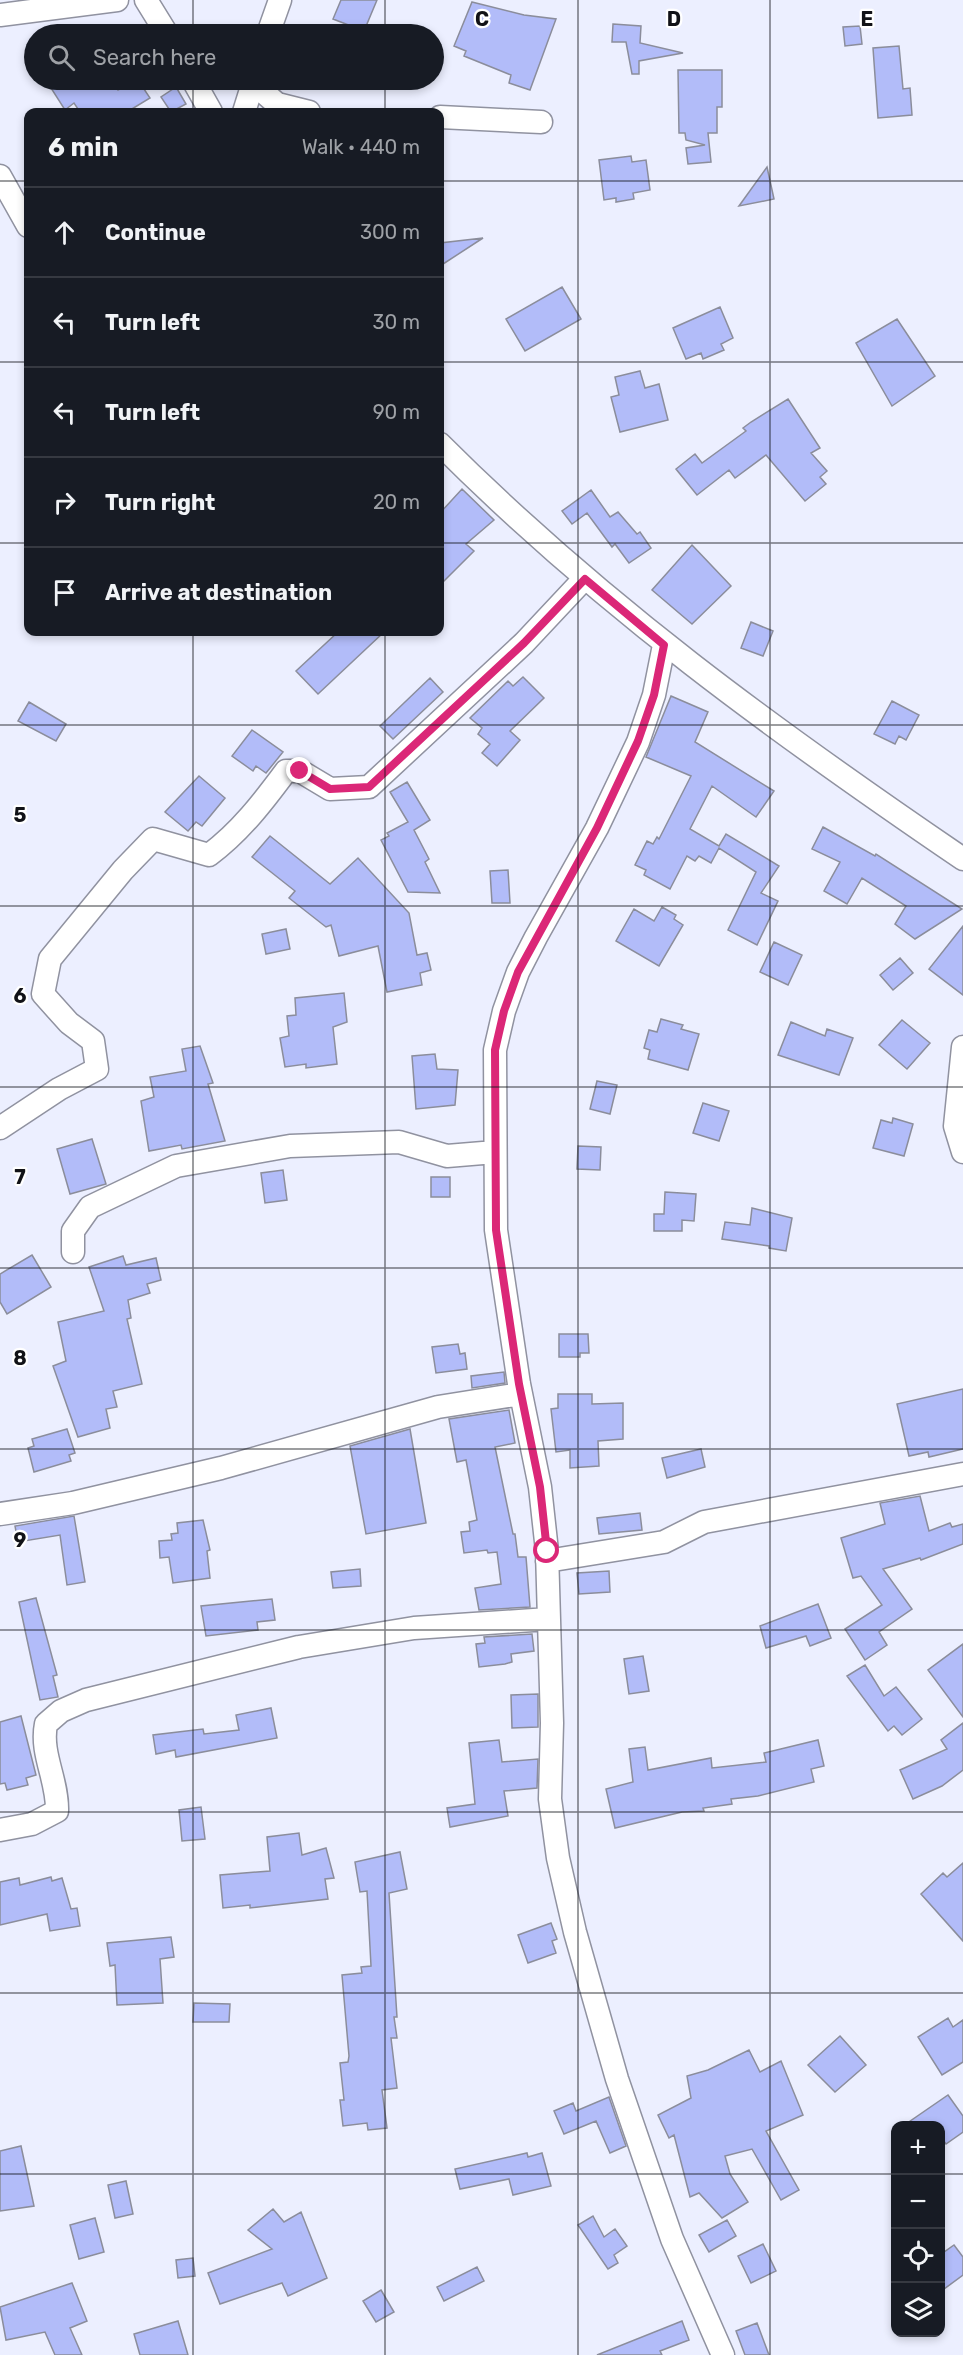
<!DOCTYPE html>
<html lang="en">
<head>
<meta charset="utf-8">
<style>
  body { margin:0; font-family:Rubik,sans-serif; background:#20242c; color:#f1f3f6 }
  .controls { position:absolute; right:18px; bottom:18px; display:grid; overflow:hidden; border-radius:12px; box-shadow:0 3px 9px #0003 }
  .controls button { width:54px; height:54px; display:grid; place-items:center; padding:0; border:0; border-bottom:2px solid #363941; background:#171b24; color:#f1f3f6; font:30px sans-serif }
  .stop { position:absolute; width:18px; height:18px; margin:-14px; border:4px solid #db2777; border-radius:50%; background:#fff }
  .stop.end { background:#db2777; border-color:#fff; box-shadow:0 2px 6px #0008 }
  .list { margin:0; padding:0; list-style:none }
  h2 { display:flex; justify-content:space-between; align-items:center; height:78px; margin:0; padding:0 24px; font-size:26px }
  h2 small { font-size:20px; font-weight:400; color:#9ea1a6 }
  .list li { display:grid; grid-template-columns:39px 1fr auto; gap:18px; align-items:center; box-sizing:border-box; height:90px; padding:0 24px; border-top:2px solid #363941 }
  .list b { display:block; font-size:22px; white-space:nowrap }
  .list em { font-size:20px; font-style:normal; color:#9ea1a6 }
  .icon { flex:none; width:33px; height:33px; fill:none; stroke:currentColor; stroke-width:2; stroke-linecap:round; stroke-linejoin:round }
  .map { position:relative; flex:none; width:963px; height:2355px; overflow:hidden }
  .search { position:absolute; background:#171b24; box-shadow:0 3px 9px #0003; left:24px; top:24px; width:420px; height:66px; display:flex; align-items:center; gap:15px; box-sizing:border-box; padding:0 21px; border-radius:33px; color:#9ea1a6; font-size:22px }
  .panel { position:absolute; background:#171b24; box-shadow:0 3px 9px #0003; left:24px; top:108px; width:420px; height:528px; border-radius:12px }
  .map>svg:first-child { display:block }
  .building { fill:#b2bcf9; stroke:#8b8d9b; stroke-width:1.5 }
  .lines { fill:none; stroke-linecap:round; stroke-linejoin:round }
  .street-casing { stroke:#9092a0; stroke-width:25 }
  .street { stroke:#fff; stroke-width:22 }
  .route { stroke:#db2777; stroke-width:8 }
  .grid { fill:none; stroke:#111217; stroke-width:1.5; stroke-opacity:0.55 }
  .grid-label { font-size:20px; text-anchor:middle; font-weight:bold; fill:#111217; stroke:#fff; stroke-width:4.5; stroke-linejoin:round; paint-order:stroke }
</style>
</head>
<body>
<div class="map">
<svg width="963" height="2355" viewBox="0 0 963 2355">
  <rect width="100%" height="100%" fill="#ecefff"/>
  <path class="building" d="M341,0H377L364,31L333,19Z
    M472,2L524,15L556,19L530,90L509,83L511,75L464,56L466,51L454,46Z
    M613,24L641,26L640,43L683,53L639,61V74H632L626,42H612Z
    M860,26L862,44L845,46L843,27Z
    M899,46L903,89L910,88L912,115L878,118L873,48Z
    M678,70H722V107H717V133H708L711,162L688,164L686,148L705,145L686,140L685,133H679Z
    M64,80H112L118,90L138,80L150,98L127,112H80L74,103L65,110L51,88Z
    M176,87L186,104L171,112L161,97Z
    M631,156L632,162L646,160L650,190L633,193L634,199L616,202V198L604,200L599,160Z
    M767,167L774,199L739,206Z
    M483,238L440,266V243Z
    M562,287L581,319L525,351L506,319Z
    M720,307L733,338L721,344L724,350L703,359L701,353L686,359L673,328Z
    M897,319L935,376L892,406L856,343Z
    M640,371L645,388L659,384L668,420L620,432L611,397L619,395L615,377Z
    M788,399L820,448L811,453L827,471L820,477L826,484L805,501L766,455L735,478L729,470L697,495L676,469L695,454L702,463L746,431L743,428L751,422Z
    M462,489L494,520L466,544L474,551L440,585V513Z
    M591,490L610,517L618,512L637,534L640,532L651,548L629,563L615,544L612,547L587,513L572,524L562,511Z
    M692,545L731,586L692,624L652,590Z
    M751,622L773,631L763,656L741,648Z
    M338,632H384L318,694L296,671Z
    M523,677L544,698L510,731L520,740L497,766L482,753L490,744L478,734L482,728L470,718L508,681L513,686Z
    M430,678L443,692L393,739L380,726Z
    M671,696L708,712L695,742L774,791L756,817L712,786L690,829L719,846L726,834L779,866L761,893L778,901L757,945L728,930L756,872L719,848L711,863L699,856L695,861L687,856L670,889L644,875L646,870L635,865L647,841L653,844L657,837L659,839L691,776L646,757Z
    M892,701L919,715L906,740L899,736L895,744L874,734Z
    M29,702L66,724L56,741L18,721Z
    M252,730L283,752L266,773L256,766L253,771L232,756Z
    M199,776L225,798L202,826L196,822L188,831L165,812Z
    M407,782L430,820L414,830L429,859L425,862L440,893L408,892L381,840L389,836L387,833L408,822L390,792Z
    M823,827L875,856L876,854L962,909L915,939L895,924L906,906L862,878L847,904L824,891L840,862L812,849Z
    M270,836L330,884L358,858L409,913L417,955L427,953L431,970L420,973L422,985L387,992L378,946L339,956L331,925L326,927L289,898L295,891L252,857Z
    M508,870L510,903H492L490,871Z
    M662,907L676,915L674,919L683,925L659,966L616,941L634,909L654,921Z
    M963,926V995L929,969Z
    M286,929L290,949L266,954L262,934Z
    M774,942L802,955L788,985L760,972Z
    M900,958L913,973L893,990L880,975Z
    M344,993L347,1022L333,1027L337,1064L306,1068V1064L285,1067L280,1038L289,1036L287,1016L296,1015L295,998Z
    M661,1019L683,1025L681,1029L699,1034L688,1070L648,1059L650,1050L644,1048L649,1030L657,1032Z
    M902,1020L930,1043L907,1069L879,1045Z
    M791,1022L825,1036L827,1029L853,1038L839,1075L778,1055Z
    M200,1046L213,1083L208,1084L225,1141L182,1149L181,1145L149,1151L141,1101L154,1097L150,1077L186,1071L182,1049Z
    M435,1054L437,1069L458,1070L455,1105L416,1109L412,1056Z
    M597,1081L617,1085L610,1114L590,1109Z
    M703,1103L729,1111L719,1141L693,1133Z
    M893,1118L913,1124L904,1156L873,1148L881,1120L892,1123Z
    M92,1139L106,1184L70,1194L57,1149Z
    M578,1146L601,1147L600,1170L577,1169Z
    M283,1170L287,1200L265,1203L261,1173Z
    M431,1177H450V1197H431Z
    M665,1192L696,1194L694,1221L682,1220V1231H654V1214H664Z
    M752,1208L792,1218L786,1251L769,1248V1246L722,1239L725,1222L750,1225Z
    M32,1255L51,1287L7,1314L0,1302V1274Z
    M123,1256L126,1265L156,1258L161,1280L147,1284L150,1293L128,1300L131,1318L127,1319L142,1384L113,1391L117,1407L106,1409L110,1428L78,1437L53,1366L66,1361L58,1322L104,1311L89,1267Z
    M559,1334H588L589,1353H580V1357H559Z
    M458,1344L460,1354L465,1353L467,1369L436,1373L432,1347Z
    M504,1372L505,1383L472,1388L471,1376Z
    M963,1389V1449L929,1457L928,1452L909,1456L897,1404Z
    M558,1394H592V1404L623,1403V1439L598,1441L599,1466L570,1468V1450L556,1452L551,1409L558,1408Z
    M509,1410L515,1443L495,1447L513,1534H515L518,1557H526L530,1607L479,1610L475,1588L501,1584L497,1552L488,1553L487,1550L464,1553L461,1532L470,1531L469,1522L477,1520L466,1460L457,1462L449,1419Z
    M67,1429L75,1453L69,1455L71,1461L34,1472L28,1448L34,1446L32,1439Z
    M410,1429L426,1523L366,1534L350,1446Z
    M701,1449L705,1467L667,1478L662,1458Z
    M920,1496L929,1531L950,1523L952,1527L963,1524V1544L921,1560L920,1558L883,1569L912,1609L879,1632L887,1645L865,1660L845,1629L882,1605L861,1576L853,1578L841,1538L885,1524L880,1503Z
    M640,1513L642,1530L599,1534L597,1518Z
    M74,1516L85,1582L67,1585L60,1535L18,1542L15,1526Z
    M203,1520L210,1550L207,1551L210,1578L173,1583L169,1557L160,1558L159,1541L172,1540L171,1534L178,1533L177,1523Z
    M360,1569L361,1586L333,1588L331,1572Z
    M609,1571L610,1592L579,1594L577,1573Z
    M36,1598L57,1675L53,1676L58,1697L40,1700L19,1602Z
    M272,1599L275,1620L257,1622L258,1630L206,1636L201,1606Z
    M818,1604L831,1638L810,1646L806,1636L766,1648L760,1626Z
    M532,1634L534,1651L511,1654L512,1662L505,1664L479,1667L476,1644L485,1643L484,1637Z
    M963,1644V1717L928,1670Z
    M643,1656L649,1691L629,1694L624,1659Z
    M865,1665L884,1696L896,1687L922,1719L902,1735L894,1726L888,1731L847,1676Z
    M538,1694V1727L512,1728L511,1695Z
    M271,1708L277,1738L176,1757L175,1750L156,1754L153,1735L203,1729L204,1734L239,1730L236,1715Z
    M21,1716L36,1775L26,1778L28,1785L7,1790L5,1783L0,1784V1722Z
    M963,1723V1770L942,1786L913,1799L900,1770L947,1749L941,1740Z
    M499,1740L502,1762L538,1759L537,1788L504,1791L508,1816L450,1827L447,1808L475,1804L469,1743Z
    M818,1740L824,1766L811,1769L814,1782L758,1796L731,1799L732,1804L703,1808L704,1811L682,1812L615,1828L606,1789L633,1782L629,1749L645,1747L648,1770L711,1758L712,1768L766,1762L764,1753Z
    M201,1807L205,1839L182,1841L179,1810Z
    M299,1833L302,1855L326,1848L334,1878L325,1879L328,1899L250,1908V1905L223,1908L220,1875L270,1871L267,1837Z
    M400,1852L407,1889L389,1893L397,2017H394L397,2038H391L397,2088L382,2090L387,2128L368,2130L367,2123L343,2126L340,2100H344L340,2063L348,2062L349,2056L342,1975L362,1973L361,1967L371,1966L367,1891L360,1892L355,1862Z
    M963,1863V1941L921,1894L943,1873L947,1877Z
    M51,1877L52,1881L62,1878L71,1909L77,1908L80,1926L50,1931L47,1914L0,1925V1882L19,1878L20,1885Z
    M551,1923L557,1939L552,1941L556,1953L528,1963L518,1935Z
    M171,1937L174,1957L160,1959L163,2003L117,2005L115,1965L110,1966L107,1943Z
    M194,2003L230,2004L229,2022H193Z
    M948,2018L953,2027L963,2020V2062L942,2075L918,2037Z
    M840,2036L866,2065L835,2092L808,2065Z
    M749,2050L760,2072L781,2061L803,2115L766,2131L799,2190L781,2200L752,2149L725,2156L730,2174L748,2202L722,2218L699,2193L690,2197L674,2135L669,2138L658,2115L691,2098L687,2076L708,2070Z
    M948,2095L963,2116V2132L946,2144L940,2136V2126H903Z
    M609,2097L626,2146L610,2153L596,2121L564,2134L554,2111L573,2103L576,2111Z
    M21,2146L34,2206L0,2211V2151Z
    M527,2153L528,2157L542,2153L551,2186L513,2195L509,2179L460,2189L455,2169Z
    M126,2181L133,2214L115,2218L108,2185Z
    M273,2209L284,2222L301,2212L327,2278L288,2296L282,2283L220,2304L208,2273L272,2249L248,2230Z
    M593,2216L604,2237L615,2229L627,2246L614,2255L618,2263L608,2269L578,2225Z
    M95,2218L104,2252L79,2259L70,2225Z
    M727,2220L736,2236L709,2252L699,2235Z
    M763,2244L776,2271L751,2283L738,2256Z
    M954,2245L963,2257V2275L940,2292V2255Z
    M193,2258L195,2276L178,2278L176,2260Z
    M477,2267L484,2281L444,2301L437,2287Z
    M72,2283L87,2321L70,2328L82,2355H55L45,2332L6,2340L0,2307Z
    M381,2290L394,2312L376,2322L363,2301Z
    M178,2321L188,2355H140L134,2334Z
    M682,2321L689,2340L660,2351L662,2355H597Z
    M757,2323L769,2355H745L736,2331Z"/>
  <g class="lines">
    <g class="street-casing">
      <path id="street" d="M146,0L167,34
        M0,15L117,0
        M268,34L280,0
        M193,80L211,112
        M253,83L277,104L309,112
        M244,112L254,80
        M440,117L541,122
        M0,176L28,226
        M440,444C601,605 775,731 963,859
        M664,645L654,695L638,742L597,828L536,937L518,972L504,1011L495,1050L496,1230L519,1384L540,1487L547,1551L552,1723L550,1799L558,1858L575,1932L617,2079L672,2239L723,2355
        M963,1047L955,1126L963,1152
        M0,1128L59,1089L97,1069L93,1041L69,1023L43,994L50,959L123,870L153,839L209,855C240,832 263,802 286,771H300L330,789L369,787L524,643L584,579
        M73,1252V1231L90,1207L176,1166L290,1146L344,1144L399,1142L447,1156L495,1152
        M0,1514L73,1503L221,1468L438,1407L521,1394
        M547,1561L664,1542L704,1522L963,1474
        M0,1830L32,1824L57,1811C58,1780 40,1754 46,1724L61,1711L86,1700L299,1647L414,1628L548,1619"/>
    </g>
    <use href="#street" class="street"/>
  </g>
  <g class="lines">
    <path class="route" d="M300,771L330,789L369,787L524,643L585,579L664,645L654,695L638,741L597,828L518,972L504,1011L495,1050L496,1230L519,1384L540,1487L547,1551"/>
  </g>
  <path class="grid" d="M193,0V34M385,0V34M578,0V2355M770,0V2355M193,80V112M385,80V112M0,181H28M440,181H963M0,362H28M440,362H963M0,543H28M440,543H963M193,632V2355M385,632V2355M0,725H963M0,906H963M0,1087H963M0,1268H963M0,1449H963M0,1630H963M0,1812H963M0,1993H963M0,2174H896M940,2174H963"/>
  <g class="grid-label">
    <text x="482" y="26">C</text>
    <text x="674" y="26">D</text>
    <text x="867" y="26">E</text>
    <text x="20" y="822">5</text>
    <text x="20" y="1003">6</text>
    <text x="20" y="1184">7</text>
    <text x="20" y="1365">8</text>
    <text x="20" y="1547">9</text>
  </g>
</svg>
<div class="controls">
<button>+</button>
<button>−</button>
<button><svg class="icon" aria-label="locate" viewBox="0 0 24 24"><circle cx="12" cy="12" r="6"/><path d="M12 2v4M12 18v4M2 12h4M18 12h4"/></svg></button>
<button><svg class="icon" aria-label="layers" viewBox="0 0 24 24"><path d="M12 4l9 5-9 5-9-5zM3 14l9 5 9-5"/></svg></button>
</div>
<div class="stop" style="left:547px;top:1551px"></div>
<div class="stop end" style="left:300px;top:771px"></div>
<div class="search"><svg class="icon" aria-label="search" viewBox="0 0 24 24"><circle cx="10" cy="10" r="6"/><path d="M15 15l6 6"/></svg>Search here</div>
<section class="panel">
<h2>6 min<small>Walk · 440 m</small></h2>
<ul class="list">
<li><svg class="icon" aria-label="ahead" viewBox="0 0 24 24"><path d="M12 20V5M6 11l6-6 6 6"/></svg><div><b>Continue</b></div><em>300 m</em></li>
<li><svg class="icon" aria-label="left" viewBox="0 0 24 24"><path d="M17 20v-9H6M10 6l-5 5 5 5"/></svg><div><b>Turn left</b></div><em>30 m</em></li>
<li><svg class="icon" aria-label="left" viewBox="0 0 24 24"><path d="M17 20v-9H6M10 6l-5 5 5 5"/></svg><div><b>Turn left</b></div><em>90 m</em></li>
<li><svg class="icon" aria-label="right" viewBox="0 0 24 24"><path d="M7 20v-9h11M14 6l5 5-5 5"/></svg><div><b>Turn right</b></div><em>20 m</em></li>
<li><svg class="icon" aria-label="arrive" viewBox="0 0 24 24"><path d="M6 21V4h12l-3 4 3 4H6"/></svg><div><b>Arrive at destination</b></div></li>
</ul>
</section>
</div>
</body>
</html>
